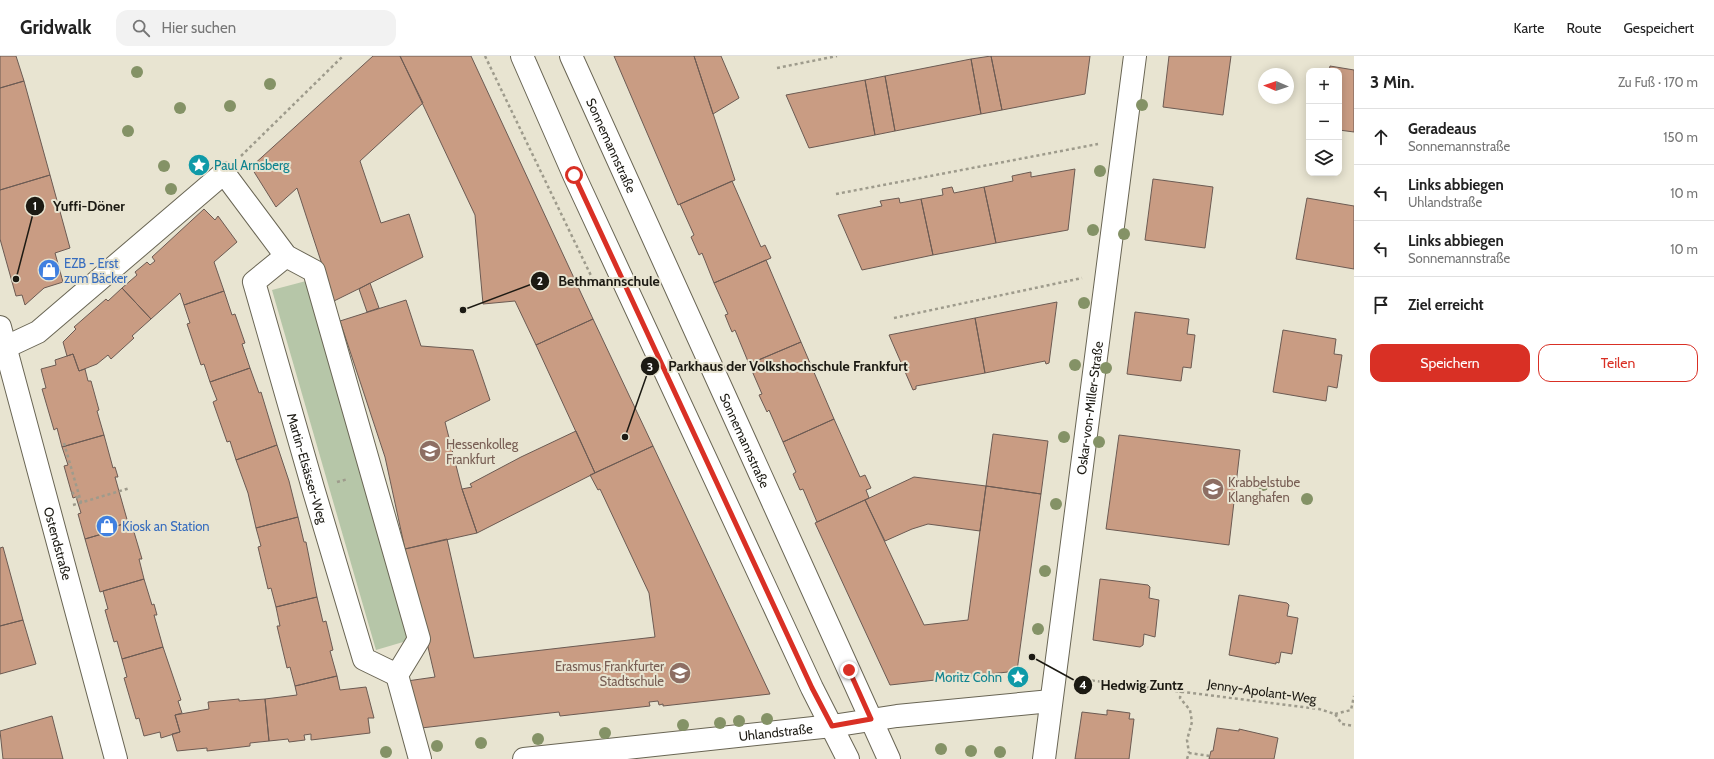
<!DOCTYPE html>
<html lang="de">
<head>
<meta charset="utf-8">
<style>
  body { margin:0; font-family:Cabin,sans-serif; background:#f2f2f2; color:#222 }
  .controls { position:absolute; right:12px; top:12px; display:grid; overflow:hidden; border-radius:8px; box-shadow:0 2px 10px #0003 }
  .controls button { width:36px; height:36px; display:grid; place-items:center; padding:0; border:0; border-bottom:1px solid #e0e0e0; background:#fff; color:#222; font:20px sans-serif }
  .compass { position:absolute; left:1258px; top:12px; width:36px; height:36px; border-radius:50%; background:#fff; box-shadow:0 2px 10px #0003; rotate:272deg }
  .stop { position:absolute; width:12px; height:12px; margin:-9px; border:3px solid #d93025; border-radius:50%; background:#fff }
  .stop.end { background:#d93025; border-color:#fff; box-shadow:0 1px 4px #0008 }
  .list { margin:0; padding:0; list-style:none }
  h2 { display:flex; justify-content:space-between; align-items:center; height:52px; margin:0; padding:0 16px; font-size:17px }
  h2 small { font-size:13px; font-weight:400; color:#767676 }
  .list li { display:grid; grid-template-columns:26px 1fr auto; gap:12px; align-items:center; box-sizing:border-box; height:56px; padding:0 16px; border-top:1px solid #e0e0e0 }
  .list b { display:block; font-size:15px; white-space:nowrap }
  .list p { margin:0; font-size:13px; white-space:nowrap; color:#767676 }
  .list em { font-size:13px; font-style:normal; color:#767676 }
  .actions { display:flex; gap:8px; padding:12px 16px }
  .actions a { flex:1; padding:9px 0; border:1px solid #d93025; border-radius:12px; text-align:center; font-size:14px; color:#d93025 }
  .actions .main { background:#d93025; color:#fff }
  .icon { flex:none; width:22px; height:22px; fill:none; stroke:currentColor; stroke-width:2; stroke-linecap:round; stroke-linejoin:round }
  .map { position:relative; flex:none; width:1354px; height:703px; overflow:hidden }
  header { display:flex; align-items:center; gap:24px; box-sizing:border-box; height:56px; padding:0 20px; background:#fff; border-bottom:1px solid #e0e0e0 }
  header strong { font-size:19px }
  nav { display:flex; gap:22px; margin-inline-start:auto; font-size:14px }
  .search { width:280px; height:36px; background:#f2f2f2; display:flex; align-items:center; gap:10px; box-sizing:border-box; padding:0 14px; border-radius:12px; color:#767676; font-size:15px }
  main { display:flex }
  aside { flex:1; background:#fff }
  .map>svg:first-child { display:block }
  .green { fill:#b6c6a8 }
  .building { fill:#c99c83; stroke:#6c5b53 }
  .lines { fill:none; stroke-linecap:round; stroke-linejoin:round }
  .minor-casing { stroke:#696554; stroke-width:24 }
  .primary-casing { stroke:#696554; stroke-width:24 }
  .path { stroke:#9e9b8c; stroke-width:2.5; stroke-dasharray:3 3; stroke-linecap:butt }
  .minor { stroke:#fff; stroke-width:22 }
  .primary { stroke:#fff; stroke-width:22 }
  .tree { fill:#849266 }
  .route { stroke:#d93025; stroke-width:5 }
  .labels { text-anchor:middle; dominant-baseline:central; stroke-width:4; stroke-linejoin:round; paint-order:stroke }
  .street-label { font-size:13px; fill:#1c1a13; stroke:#e8e4d1 }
  .culture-label { font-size:13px; fill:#0d838f; stroke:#e8e4d1; text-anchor:start }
  .shop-label { font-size:13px; fill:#366cbe; stroke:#e8e4d1; text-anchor:start }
  .education-label { font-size:13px; fill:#785e54; stroke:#e8e4d1; text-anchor:start }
  .leader { fill:none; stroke:#1c1a13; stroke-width:1.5 }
  .callout-dot { fill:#1c1a13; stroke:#e8e4d1; stroke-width:1.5 }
  .mark-label { font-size:12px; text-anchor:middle; font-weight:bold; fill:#fff }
  .callout-label { font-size:14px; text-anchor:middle; font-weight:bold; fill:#1c1a13; stroke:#e8e4d1; stroke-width:4; stroke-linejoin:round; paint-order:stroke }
</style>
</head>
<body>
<header>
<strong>Gridwalk</strong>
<div class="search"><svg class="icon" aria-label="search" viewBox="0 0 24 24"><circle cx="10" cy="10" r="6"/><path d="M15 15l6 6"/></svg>Hier suchen</div>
<nav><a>Karte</a><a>Route</a><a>Gespeichert</a></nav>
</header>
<main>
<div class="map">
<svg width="1354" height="703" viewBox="0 0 1354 703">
  <rect width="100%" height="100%" fill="#e8e4d1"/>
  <path class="green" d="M306,225L410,584L376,594L272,234Z"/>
  <path class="building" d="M0,0H16L24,25L0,32Z
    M373,0H400L423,47L360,105L381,167L409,158L423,201L334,245L297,132L276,151L251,111Z
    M400,0H471L593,263L536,289L515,245L483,248L475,159Z
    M614,0H694L735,124L678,149Z
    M694,0H721L739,42L713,58Z
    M991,0H1090L1085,38L1002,54Z
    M991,0L1002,54L981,58L971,3Z
    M1169,0H1231L1223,59L1163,51Z
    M971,3L981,58L895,75L885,20Z
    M1330,10L1354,14V76L1339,74V15H1329Z
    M885,20L895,75L875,79L865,24Z
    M865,24L875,79L809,92L786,39Z
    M24,25L50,119L0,134V32Z
    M1075,113L1068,174L996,187L984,131L1013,125L1012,120L1031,116V121Z
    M50,119L70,192L55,197L63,226L44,232L25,249L22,239L16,240L0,183V134Z
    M1153,123L1213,131L1205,192L1145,184Z
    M732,125L761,191L765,189L771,202L714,227L702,197L699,199L691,181L694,179L680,148Z
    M952,131L954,137L984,131L996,187L933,199L921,143L943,139L942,133Z
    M899,142L900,147L921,143L933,199L862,214L838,159L882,150L880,145Z
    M1307,142L1354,150V213L1296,203Z
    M204,153L215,164L218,160L237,186L214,206L224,235L184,249L180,237L151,263L122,232L137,219L135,216L147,206L150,209L155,205L152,201Z
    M766,204L801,286L749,308L735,274L732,276L729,269L725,259L728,258L714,227Z
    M370,227L379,252L367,256L359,233Z
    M122,232L151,263L132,280L134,282L111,303L108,299L97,308L79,315L73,298L67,300L63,286L76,273L74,271L106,243L108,245Z
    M224,235L232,259L235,258L245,287L242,288L250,312L210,326L204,308L201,309L187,268L190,267L184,249Z
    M406,244L421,290L473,294L490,344L445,366L462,433L477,477L405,493L385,401L340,265Z
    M1057,246L1049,307L1046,308L1045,305L985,317L975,262Z
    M1135,256L1189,263L1187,278L1195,279L1191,312L1183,311L1181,325L1127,318Z
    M975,262L985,317L916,330V333L913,334L889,279Z
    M593,263L653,390L595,417L536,289Z
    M1283,274L1336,283L1334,298L1342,299L1337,332L1328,330L1326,345L1273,336Z
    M801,286L834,363L783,386L769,354L767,356L759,339L762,338L749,308Z
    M73,298L79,315L85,313L88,325H91L99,354L97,355L104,379L62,391L57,372L54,374L42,333L46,332L41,313L56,309L55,304Z
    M250,312L259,337L261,336L277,389L236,404L230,385L227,386L213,346L217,344L210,326Z
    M834,363L860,421L865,419L871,432L866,434L869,442L817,466L803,433L800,434L793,418L796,416L783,386Z
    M576,375L595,417L477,477L462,433L472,431L470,428L521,401Z
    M993,378L1048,385L1041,438L986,430Z
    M104,379L113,412L115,411L118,421H115L128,467L101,474L102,478L85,483L78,458L81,457L76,441L73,442L64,410L68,409L62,391Z
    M1119,379L1240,394L1229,489L1106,473Z
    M277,389L289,425L298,461L256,472L248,437L236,404Z
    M653,390L770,638L663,650V648L659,649L658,645L649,646L650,650L560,660L559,656L421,672L407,625L435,621L405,493L447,483L474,602L655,581L649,537L600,433L598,434L590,419Z
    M914,421L986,430L980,475L928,468L912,473L885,485L865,444Z
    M986,430L1041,438L1017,615L890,629L815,467L865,444L924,569L968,564Z
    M298,461L304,486H306L317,541L276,551L271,532L268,533L258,491L261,490L256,472Z
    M131,466L142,503H139L144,523L100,536L85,483L102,478L101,474Z
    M3,491L23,564L0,570V492Z
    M144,523L152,549L154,548L157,559H154L163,591L122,603L117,585L114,586L105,554L108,553L103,535Z
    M1100,523L1148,529L1150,531L1149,542L1159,544L1155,581L1144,578L1143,589L1140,591L1093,584Z
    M1239,539L1287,547L1289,549L1287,560L1298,562L1292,598L1281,596L1279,607L1276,606V608L1229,599Z
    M317,541L323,566L326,565L333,594L330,595L337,620L295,630L290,611L287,612L277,570H280L276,551Z
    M23,564L36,608L0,618V570Z
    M163,591L181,644L178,645L182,657L175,659L180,676L161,682L160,676L144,680L139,662L136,663L124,622L127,621L122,603Z
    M337,620L340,634L366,631L374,662H368L370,677L311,684V678L304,679L305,684L289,686L288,683L269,685L265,643L297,639L295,630Z
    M239,643V645L265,643L269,685L250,687V690L207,695V692L177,695L172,678L180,676L175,659L209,653L208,646Z
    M1107,654L1130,657L1129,663H1134L1129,703H1075L1082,656L1107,659Z
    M52,660L63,703H3L0,675Z
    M1217,672L1239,675V673L1278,682L1274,703H1209L1211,695H1213Z"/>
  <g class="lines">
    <g class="minor-casing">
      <g id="minor">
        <path id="s1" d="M286,200L254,226L313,432L364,603L397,619"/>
        <path id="s2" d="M0,271L116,703"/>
        <path d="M6,291L38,276L224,117L286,200L314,215L419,583L397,619L420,703"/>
        <path id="s3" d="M524,703L832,670L897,660L1051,645"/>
        <path id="s4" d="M1044,703L1135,0"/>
      </g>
    </g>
    <g class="primary-casing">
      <g id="primary">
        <path d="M522,0L574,119L812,632L848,703"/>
        <path id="s5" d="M571,0L889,703"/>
      </g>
    </g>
    <path class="path" d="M485,0L596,230
      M777,12L837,0
      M241,100L343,0
      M836,138L1098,88
      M894,262L1082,222
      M64,387L81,446L72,436
      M337,426L348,423
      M73,449L130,432
      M1080,623L1319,653L1335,658L1342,668L1354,670
      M1181,634L1180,642L1190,654L1192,666L1187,684L1189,697
      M1335,658L1351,654L1354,640
      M1187,703L1189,697L1210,700"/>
    <use href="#minor" class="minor"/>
    <use href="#primary" class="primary"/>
  </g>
  <g class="tree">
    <circle cx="137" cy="16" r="6"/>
    <circle cx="270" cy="28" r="6"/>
    <circle cx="1142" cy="49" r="6"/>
    <circle cx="230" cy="50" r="6"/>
    <circle cx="180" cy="52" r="6"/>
    <circle cx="128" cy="75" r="6"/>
    <circle cx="164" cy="110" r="6"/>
    <circle cx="1100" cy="115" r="6"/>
    <circle cx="171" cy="133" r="6"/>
    <circle cx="1093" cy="174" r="6"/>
    <circle cx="1124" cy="178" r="6"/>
    <circle cx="1084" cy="247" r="6"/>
    <circle cx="1075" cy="309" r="6"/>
    <circle cx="1106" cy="312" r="6"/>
    <circle cx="1064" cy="381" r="6"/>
    <circle cx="1099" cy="386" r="6"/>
    <circle cx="1263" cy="429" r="6"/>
    <circle cx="1307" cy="443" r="6"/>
    <circle cx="1056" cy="448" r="6"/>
    <circle cx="1045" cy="515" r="6"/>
    <circle cx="1038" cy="573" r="6"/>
    <circle cx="767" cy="663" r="6"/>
    <circle cx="739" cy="665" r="6"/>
    <circle cx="720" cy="667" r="6"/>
    <circle cx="683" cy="669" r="6"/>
    <circle cx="605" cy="677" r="6"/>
    <circle cx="538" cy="683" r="6"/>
    <circle cx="481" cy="687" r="6"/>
    <circle cx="437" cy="690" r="6"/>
    <circle cx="941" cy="693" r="6"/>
    <circle cx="971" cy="695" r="6"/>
    <circle cx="386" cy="696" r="6"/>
    <circle cx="1000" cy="696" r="6"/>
  </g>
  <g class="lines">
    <path class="route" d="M574,119L812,632L832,670L871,663L849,614"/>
  </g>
  <defs>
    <g id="sight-disc" transform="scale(1.15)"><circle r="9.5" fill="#0f9aa8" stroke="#e8e4d1"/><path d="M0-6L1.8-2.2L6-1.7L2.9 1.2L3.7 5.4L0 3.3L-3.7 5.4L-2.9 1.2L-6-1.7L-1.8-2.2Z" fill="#fff"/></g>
    <g id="shop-disc" transform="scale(1.15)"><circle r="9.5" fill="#3f7fe0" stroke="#e8e4d1"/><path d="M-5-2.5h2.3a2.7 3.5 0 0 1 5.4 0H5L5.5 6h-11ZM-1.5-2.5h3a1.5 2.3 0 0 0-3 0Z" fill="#fff"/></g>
    <g id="school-disc" transform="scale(1.15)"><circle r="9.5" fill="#8d6e63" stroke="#e8e4d1"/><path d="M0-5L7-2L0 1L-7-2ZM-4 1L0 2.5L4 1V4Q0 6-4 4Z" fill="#fff"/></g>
  </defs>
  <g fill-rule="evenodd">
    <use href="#sight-disc" x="199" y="109"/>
    <use href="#shop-disc" x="49" y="214"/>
    <use href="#school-disc" x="430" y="395"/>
    <use href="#school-disc" x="1213" y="433"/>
    <use href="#shop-disc" x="107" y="470"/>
    <use href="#school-disc" x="680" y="617"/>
    <use href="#sight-disc" x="1018" y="621"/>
  </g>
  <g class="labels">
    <g class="street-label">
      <text stroke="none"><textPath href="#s5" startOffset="98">Sonnemannstraße</textPath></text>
      <text stroke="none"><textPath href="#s4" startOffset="354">Oskar-von-Miller-Straße</textPath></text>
      <text stroke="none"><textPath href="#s5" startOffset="422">Sonnemannstraße</textPath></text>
      <text stroke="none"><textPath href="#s1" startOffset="235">Martin-Elsässer-Weg</textPath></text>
      <text stroke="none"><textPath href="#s2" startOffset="224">Ostendstraße</textPath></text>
      <text transform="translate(1262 635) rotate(8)">Jenny-Apolant-Weg</text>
      <text stroke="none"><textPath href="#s3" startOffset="253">Uhlandstraße</textPath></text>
    </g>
    <g class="culture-label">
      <text x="214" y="109">Paul Arnsberg</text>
      <text x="1002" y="621" text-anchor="end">Moritz Cohn</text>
    </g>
    <g class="shop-label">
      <text x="64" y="207">EZB - Erst<tspan x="64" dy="15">zum Bäcker</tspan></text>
      <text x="122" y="470">Kiosk an Station</text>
    </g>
    <g class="education-label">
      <text x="446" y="388">Hessenkolleg<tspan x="446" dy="15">Frankfurt</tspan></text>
      <text x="1228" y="426">Krabbelstube<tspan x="1228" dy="15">Klanghafen</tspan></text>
      <text x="664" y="610" text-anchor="end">Erasmus Frankfurter<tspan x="664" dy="15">Stadtschule</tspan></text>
    </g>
  </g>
  <path class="leader" d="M16 223L35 150M463 254L540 225M625 381L650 310M1032 601L1083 629"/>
  <g class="callout-dot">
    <circle cx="16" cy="223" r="4"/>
    <circle cx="463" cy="254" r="4"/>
    <circle cx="625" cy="381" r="4"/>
    <circle cx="1032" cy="601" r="4"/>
    <circle cx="35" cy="150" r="10"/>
    <circle cx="540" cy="225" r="10"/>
    <circle cx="650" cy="310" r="10"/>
    <circle cx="1083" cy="629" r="10"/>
  </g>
  <g class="mark-label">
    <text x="35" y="154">1</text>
    <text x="540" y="229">2</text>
    <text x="650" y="315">3</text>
    <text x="1083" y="633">4</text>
  </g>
  <g class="callout-label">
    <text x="89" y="155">Yuffi-Döner</text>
    <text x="609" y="230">Bethmannschule</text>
    <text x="788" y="315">Parkhaus der Volkshochschule Frankfurt</text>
    <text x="1142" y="634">Hedwig Zuntz</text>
  </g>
</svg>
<div class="controls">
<button>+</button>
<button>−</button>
<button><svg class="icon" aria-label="layers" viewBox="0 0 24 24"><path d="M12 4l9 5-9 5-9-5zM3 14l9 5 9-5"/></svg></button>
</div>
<svg class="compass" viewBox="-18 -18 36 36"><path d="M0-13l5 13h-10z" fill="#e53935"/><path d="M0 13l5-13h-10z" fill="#767676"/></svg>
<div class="stop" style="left:574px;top:119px"></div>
<div class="stop end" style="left:849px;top:614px"></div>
</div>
<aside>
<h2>3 Min.<small>Zu Fuß · 170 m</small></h2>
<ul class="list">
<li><svg class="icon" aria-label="ahead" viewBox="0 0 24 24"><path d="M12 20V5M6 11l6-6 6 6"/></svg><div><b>Geradeaus</b><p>Sonnemannstraße</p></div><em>150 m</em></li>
<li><svg class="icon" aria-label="left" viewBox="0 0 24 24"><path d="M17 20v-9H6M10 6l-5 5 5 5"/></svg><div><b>Links abbiegen</b><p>Uhlandstraße</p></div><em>10 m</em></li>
<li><svg class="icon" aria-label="left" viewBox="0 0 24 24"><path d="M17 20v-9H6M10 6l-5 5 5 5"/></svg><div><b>Links abbiegen</b><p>Sonnemannstraße</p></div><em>10 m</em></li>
<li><svg class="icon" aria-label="arrive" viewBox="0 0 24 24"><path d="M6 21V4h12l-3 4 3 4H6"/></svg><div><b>Ziel erreicht</b></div></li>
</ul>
<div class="actions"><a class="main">Speichern</a><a>Teilen</a></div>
</aside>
</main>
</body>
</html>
